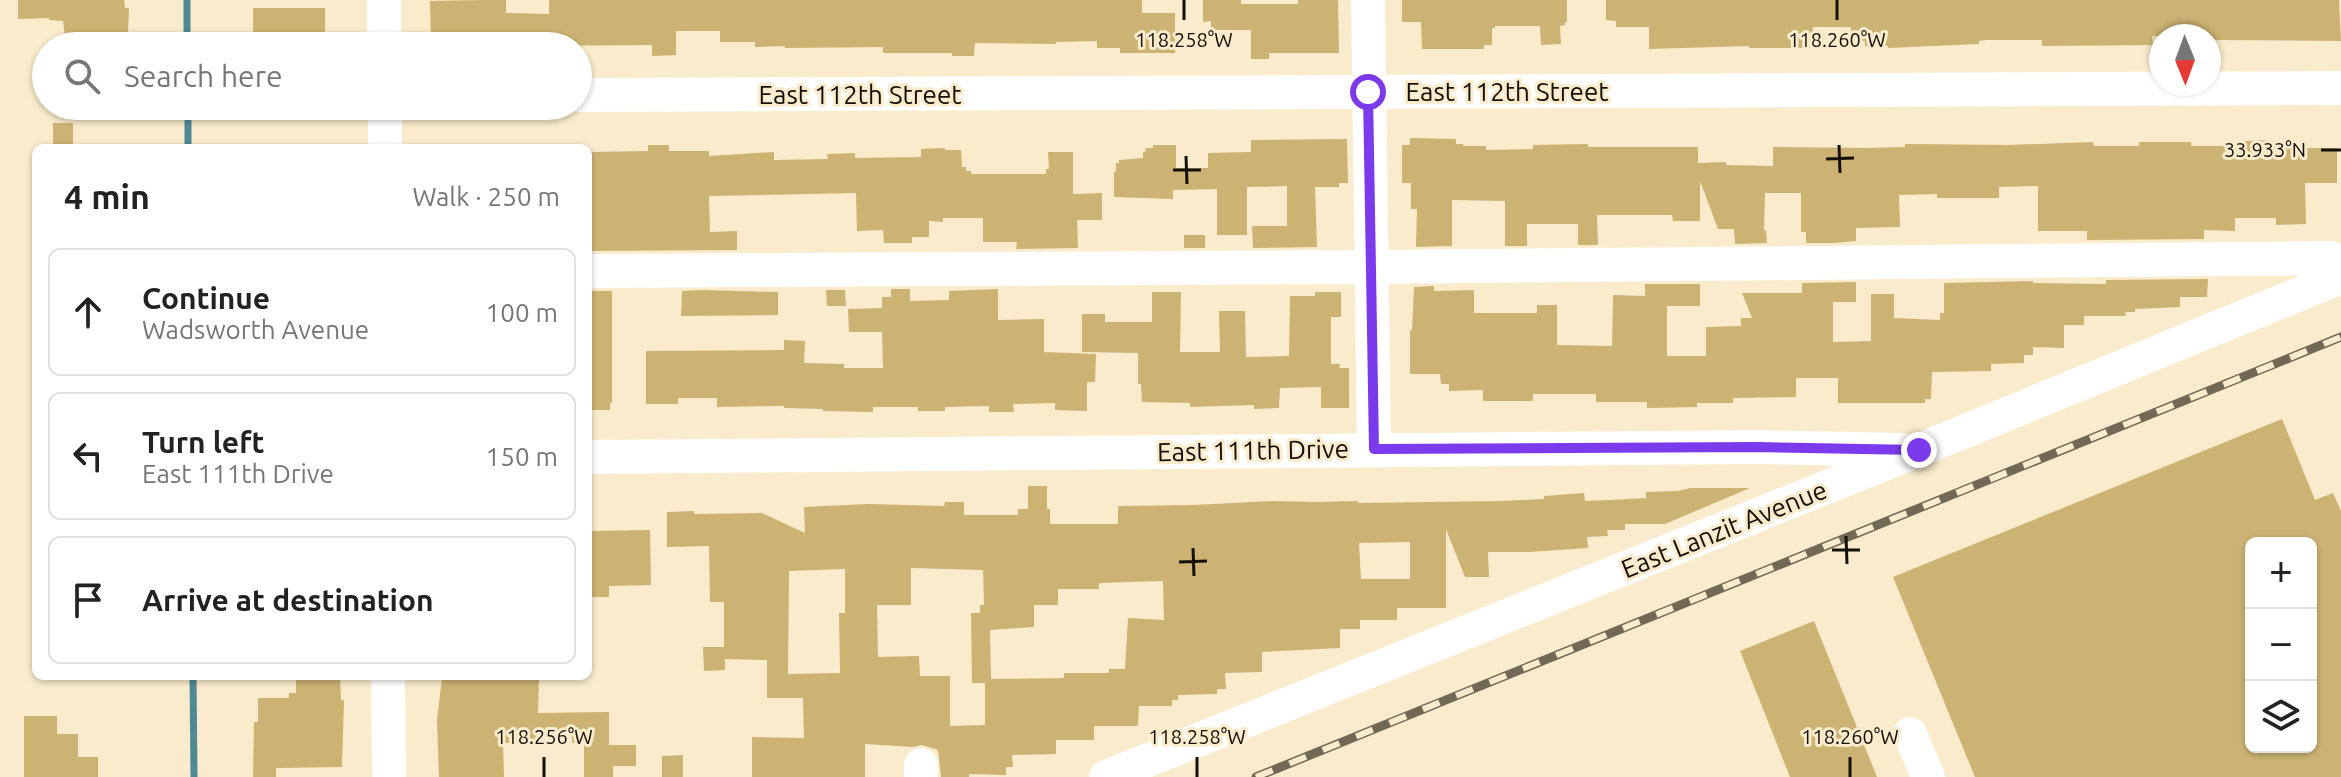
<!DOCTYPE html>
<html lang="en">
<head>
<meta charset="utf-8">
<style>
  body { margin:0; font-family:Ubuntu,sans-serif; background:#f6f6f6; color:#222 }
  .controls { position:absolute; right:24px; bottom:24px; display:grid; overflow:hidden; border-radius:12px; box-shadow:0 2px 6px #0004 }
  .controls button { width:72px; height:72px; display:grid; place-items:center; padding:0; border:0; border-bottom:2px solid #e0e0e0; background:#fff; color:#222; font:40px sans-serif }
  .compass { position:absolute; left:2149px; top:24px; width:72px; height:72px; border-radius:50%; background:#fff; box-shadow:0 2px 6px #0004; rotate:179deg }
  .stop { position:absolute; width:24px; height:24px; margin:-18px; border:6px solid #7c3aed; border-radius:50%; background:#fff }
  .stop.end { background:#7c3aed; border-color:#fff; box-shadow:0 2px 8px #0008 }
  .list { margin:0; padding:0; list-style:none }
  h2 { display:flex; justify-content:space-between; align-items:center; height:104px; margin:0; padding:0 32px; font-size:34px }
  h2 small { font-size:26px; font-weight:400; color:#767676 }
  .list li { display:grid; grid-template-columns:52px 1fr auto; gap:24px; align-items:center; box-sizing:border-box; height:128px; margin:0 16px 16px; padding:0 16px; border:2px solid #e0e0e0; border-radius:12px }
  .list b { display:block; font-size:30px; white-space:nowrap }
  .list p { margin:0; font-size:26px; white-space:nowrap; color:#767676 }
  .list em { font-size:26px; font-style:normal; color:#767676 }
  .icon { flex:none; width:44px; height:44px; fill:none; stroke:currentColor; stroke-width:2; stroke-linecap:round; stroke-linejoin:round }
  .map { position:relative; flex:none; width:2341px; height:777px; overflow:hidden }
  .search { position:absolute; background:#fff; box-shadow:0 2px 6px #0004; left:32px; top:32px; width:560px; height:88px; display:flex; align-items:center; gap:20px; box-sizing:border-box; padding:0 28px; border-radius:44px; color:#767676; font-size:30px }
  .panel { position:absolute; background:#fff; box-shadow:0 2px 6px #0004; left:32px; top:144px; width:560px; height:536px; border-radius:12px }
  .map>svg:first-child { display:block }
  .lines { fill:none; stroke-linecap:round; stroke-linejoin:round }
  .stream { stroke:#508996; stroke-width:7 }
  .building { fill:#cdb373; fill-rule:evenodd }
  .minor { stroke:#fff; stroke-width:34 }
  .rail-casing { stroke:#716855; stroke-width:9 }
  .rail { stroke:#f9ebcb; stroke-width:6; stroke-dasharray:18; stroke-linecap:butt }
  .route { stroke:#7c3aed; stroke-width:10 }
  .ticks { fill:none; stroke:#151006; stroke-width:3 }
  .labels { text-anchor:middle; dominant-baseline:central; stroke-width:6; stroke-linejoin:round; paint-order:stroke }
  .street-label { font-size:26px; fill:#151006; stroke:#f9ebcb }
  .ticks-label { font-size:20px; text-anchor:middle; fill:#151006; stroke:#f9ebcb; stroke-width:6; stroke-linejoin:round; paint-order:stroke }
</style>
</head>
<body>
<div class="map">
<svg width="2341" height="777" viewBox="0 0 2341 777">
  <rect width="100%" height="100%" fill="#f9ebcb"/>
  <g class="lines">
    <path class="stream" d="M187,0V46
      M188,106V148
      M193,676L194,777"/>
  </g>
  <path class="building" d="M18,0H124L125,8H129L128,33L103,34V46H66L63,21L49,20V18L18,19Z
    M483,0H506V13L549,14V0H1142V13H1175V53H1120V48H1097V41L1056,42V44L975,43L974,56H952V53H883V47L785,48V46L755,47V42H720V31H676V55L652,56V45L515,46V42L467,43V46H431L430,1Z
    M1203,0H1241V4H1298V0H1338L1339,53H1269V59H1251V30H1211V21L1203,22Z
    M1402,0H1567V22H1565V25L1560,26L1561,44L1541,45L1540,26H1495V28H1492V45H1484V49H1422L1421,22H1402Z
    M1606,0H2339L2341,41L2211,40L2209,36H2152L2153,45L2042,46V40H1987L1979,41V44L1888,48V46H1865V41H1851V27H1813V48H1749V46L1649,49V27H1616V21L1606,20Z
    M253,8H325V37H276V45H253Z
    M53,123H73V148H53Z
    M1410,138L1456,139V144H1463V146H1486V150L1533,149V145L1588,144V147H1698V163L1726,162V165L1773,166V147L1865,148L1905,147V144L2008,145L2093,142L2094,146H2139V142H2191V146H2243V141L2269,140L2270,145H2305V148H2337V183H2305L2306,224L2276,225V218H2235V231L2204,230V239L2087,240V231H2038V186L1999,187V198H1937V194L1899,195L1900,227L1856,228V241L1833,243H1806V232H1801V193H1765L1764,230H1766L1767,243L1735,244L1734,229H1718L1700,181V221H1673L1672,215H1597L1598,245H1578V224H1527V246H1505V201L1452,200V246L1416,247L1417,209H1411V183H1402V145H1410Z
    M1347,139L1348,183H1339V187H1315L1317,247L1253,248L1252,226H1287V186L1247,187V235H1217V189L1173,190V199L1114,197V172H1116V163H1119V160L1143,158V152H1145L1146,148H1153V145H1176V168H1208V153L1251,152V140Z
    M648,145H669V151H709V156L774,152V160L828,159L827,154L855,153V158L921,157V149L945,148V150H961L962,167H966V171H971V174H1046V169H1049L1048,152H1073V194L1102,193V220H1077L1078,248L1016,249L1017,242H983V218H943V222L929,221V237H912V243H884L883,230L857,231L856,193L709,196L710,232L737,231V250L588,251V152L648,151Z
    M1184,235H1205V248H1184Z
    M2208,279L2207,297H2180V307L2135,309V312H2125L2126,316H2084V325H2064V348L2033,347V355H2024V363L1991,364V371L1932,372L1931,399H1925V403H1838V378H1796V397L1733,398V403H1697V407L1647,408V402H1596V394H1533V401H1483V390L1449,391V384H1441L1440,374H1410V330H1412L1414,287L1434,286V291L1474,290V313H1537V305H1557V345L1612,346L1613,295L1645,296V284H1700V306H1667V356H1706V327L1741,326V318H1752L1742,293H1802V283L1856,282V302H1833V342L1871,341V294H1894V318L1940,320V313H1944V283L2033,281V283L2106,284V280Z
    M891,289H910V301L949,300V291L998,289V320L1044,319V352L1096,354L1095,382H1087V411L1055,410V403L1013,404L1014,412H989V406L945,407V411H918V407H873V412L823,411V409L784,408V406L717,407V398H678V404H646V351L784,350V340L805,341L804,363L844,364V368H883L882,332H849L848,309L882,308V297H891Z
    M702,290L778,292V315L681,316L682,291Z
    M826,290H845L846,306H827Z
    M588,291H612V403H610V410H588Z
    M1152,292H1181L1180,352H1220L1219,311H1245L1246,357L1289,356L1290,296H1315V292H1341V317H1331V364H1340L1339,368H1349V408H1321V387L1280,388L1279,408L1254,409V405L1190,407V403L1142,402L1141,384H1138V353L1082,352V314H1105V322H1152Z
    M2282,419L2315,500L2333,493L2341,511V777H1975L1893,577ZM2251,543H2311V747H2251Z
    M1028,486H1047V509H1050V524H1118V506L1193,505L1272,501L1315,502L1358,501V503L1502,501L1544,499V496L1584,493L1585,501L1610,500L1646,498V492L1678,491L1690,488H1750L1665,524H1625V530H1607L1608,536L1587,537L1588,548L1529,552H1488L1489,577H1465L1446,529V608H1397V620H1360V629H1340V648L1262,652V672L1225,673L1226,689H1217V694L1178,695V700H1172V706H1139L1138,725L1136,726H1094V740H1056V754L1012,755L1013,767H1006V775L969,774V777H941L938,750L922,745L913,747L865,744V777H752V737L804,738L803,698H767V660L725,659V670L704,671L703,647H724V602H710L709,546L667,547V512L694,511V514L762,513L805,533L804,507L868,504L944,506L945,502H964V515H1018V509H1028ZM1410,542V579H1361L1359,543ZM911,568L983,570L984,605H980V613H971L972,683H985V725L950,726V676H920L919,656L878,657L877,605H911ZM845,569V613H839L840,673L788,674L789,571ZM1163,581L1164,620L1128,618L1125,669H1109V673H1064V678L991,679L990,630L1034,627V605H1058V589H1099V583Z
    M650,530L651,585L609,586V597H588V531Z
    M1814,621L1877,777H1790L1740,651Z
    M296,676H340L341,700H344L342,767L276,768V777H253L254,722H258V698H289V693H296Z
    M518,676H539L538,713L609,712V745H636V766H613V777H584V742L572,743V735H536V742L503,743L504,777H439L437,720L442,678L518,679Z
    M24,716H57V734H78V757H98V777H24Z
    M683,755V777H662V756Z"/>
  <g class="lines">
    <path class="minor" d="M384,0V46
      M1368,0L1374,449
      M578,95L2341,88
      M385,106V148
      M588,271L1371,267L2331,258L2341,262
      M588,457L1757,447L1902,450
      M388,676L389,777
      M1910,734L1928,777
      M921,765V777
      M1106,777L1919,450L2341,277"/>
    <g class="rail-casing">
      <path id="rail" d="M1256,777L2341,337"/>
    </g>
    <use href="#rail" class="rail"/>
  </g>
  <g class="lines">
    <path class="route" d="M1368,92L1374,449L1757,447L1919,450"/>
  </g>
  <path class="ticks" d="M1184,0V20M1837,0V20M1839,145L1840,173M2321,150H2341M1186,156L1187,184M1826,159L1854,158M1173,170H1201M1846,536L1847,564M1193,548L1194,576M1832,550H1860M1179,562L1207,561M544,757V777M1197,757V777M1850,757V777"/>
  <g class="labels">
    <g class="street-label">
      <text x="1507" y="91">East 112th Street</text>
      <text x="860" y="94">East 112th Street</text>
      <text transform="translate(1253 450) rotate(-1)">East 111th Drive</text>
      <text transform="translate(1724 529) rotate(-22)">East Lanzit Avenue</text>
    </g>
  </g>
  <g class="ticks-label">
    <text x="1184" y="47">118.258°W</text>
    <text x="1837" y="47">118.260°W</text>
    <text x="2265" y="157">33.933°N</text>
    <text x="544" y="744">118.256°W</text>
    <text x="1197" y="744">118.258°W</text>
    <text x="1850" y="744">118.260°W</text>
  </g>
</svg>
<div class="controls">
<button>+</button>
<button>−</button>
<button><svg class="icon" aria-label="layers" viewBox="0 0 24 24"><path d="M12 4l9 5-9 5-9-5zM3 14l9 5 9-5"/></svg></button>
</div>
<svg class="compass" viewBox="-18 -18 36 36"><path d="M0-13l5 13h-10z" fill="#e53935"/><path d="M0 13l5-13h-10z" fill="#767676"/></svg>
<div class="stop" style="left:1368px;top:92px"></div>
<div class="stop end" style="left:1919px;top:450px"></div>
<div class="search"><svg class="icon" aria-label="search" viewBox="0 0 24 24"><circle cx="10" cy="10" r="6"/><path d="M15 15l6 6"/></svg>Search here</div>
<section class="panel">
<h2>4 min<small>Walk · 250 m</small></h2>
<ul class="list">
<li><svg class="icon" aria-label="ahead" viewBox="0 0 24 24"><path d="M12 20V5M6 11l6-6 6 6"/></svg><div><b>Continue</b><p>Wadsworth Avenue</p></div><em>100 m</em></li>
<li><svg class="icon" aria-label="left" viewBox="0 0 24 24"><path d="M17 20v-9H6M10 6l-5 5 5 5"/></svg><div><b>Turn left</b><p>East 111th Drive</p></div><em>150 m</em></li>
<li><svg class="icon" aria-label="arrive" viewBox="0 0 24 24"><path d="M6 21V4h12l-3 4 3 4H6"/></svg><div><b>Arrive at destination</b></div></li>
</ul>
</section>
</div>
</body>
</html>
